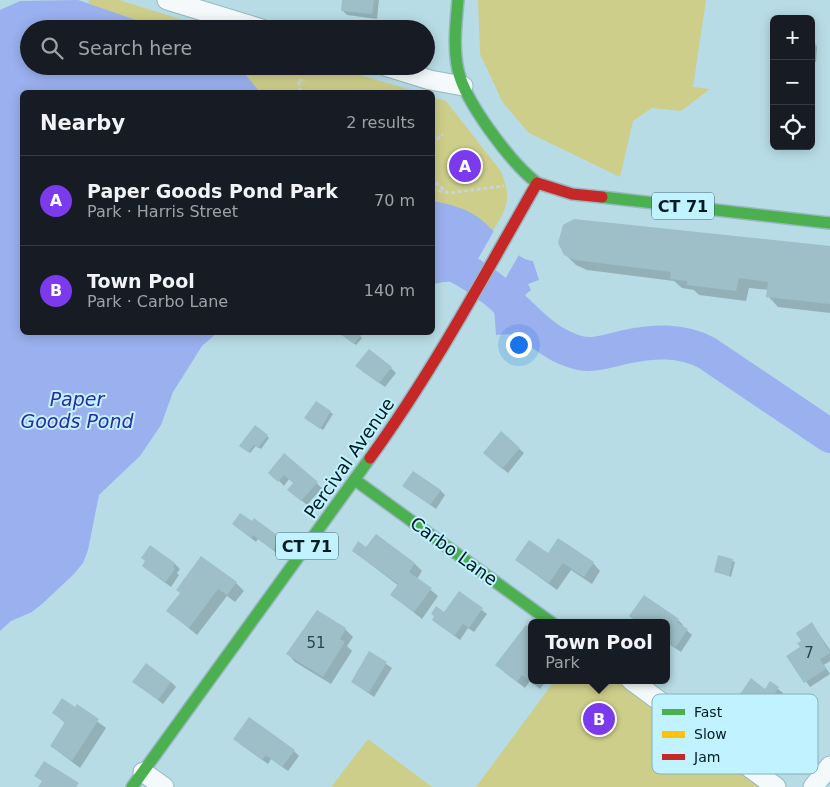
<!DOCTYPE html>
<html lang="en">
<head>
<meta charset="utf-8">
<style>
  body { margin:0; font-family:"DejaVu Sans",sans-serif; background:#242831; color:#f1f3f6 }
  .controls { position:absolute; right:15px; top:15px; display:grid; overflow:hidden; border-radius:8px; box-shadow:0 2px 12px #0003 }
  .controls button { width:45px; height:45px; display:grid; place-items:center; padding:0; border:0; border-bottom:1px solid #363941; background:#171b24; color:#f1f3f6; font:25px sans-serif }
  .you { position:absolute; left:518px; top:344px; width:18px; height:18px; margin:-12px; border:4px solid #fff; border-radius:50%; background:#1a73e8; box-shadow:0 0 0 8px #1a73e833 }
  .badge { display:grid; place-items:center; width:32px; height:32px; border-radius:50%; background:#7c3aed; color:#fff; font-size:16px; font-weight:700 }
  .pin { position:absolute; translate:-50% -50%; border:2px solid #fff; box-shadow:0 1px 5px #0006 }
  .popup { position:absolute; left:528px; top:619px; width:142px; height:65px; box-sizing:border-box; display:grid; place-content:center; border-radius:8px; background:#171b24; filter:drop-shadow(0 1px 4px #0005); font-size:16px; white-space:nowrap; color:#9ea1a6 }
  .popup b { font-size:19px; color:#f1f3f6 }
  .popup::after { content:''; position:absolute; left:50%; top:100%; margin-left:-10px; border:10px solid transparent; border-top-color:#171b24 }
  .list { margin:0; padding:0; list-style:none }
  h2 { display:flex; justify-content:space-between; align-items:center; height:65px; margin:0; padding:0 20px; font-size:21px }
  h2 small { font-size:16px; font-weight:400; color:#9ea1a6 }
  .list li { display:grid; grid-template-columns:32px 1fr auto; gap:15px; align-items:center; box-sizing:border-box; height:90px; padding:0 20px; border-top:1px solid #363941 }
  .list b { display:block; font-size:19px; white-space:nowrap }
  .list p { margin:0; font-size:16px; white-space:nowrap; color:#9ea1a6 }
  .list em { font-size:16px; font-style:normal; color:#9ea1a6 }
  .icon { flex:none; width:28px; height:28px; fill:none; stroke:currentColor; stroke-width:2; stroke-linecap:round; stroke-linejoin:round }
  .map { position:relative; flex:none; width:830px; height:787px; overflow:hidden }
  .search { position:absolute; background:#171b24; box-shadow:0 2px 12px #0003; left:20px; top:20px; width:415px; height:55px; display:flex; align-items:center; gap:12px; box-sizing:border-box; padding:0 18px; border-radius:28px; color:#9ea1a6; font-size:19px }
  .panel { position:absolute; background:#171b24; box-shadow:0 2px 12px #0003; left:20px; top:90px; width:415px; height:245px; border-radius:8px }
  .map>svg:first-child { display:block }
  .green { fill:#cece8b }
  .water { fill:#9bb0ef }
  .pier { fill:#b8dce5 }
  .shadow { fill:#0003 }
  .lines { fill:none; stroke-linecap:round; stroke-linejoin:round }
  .river { stroke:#9bb0ef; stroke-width:34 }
  .building { fill:#9ebfc7 }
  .street-casing { stroke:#97b8c0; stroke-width:21 }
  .fast-casing { stroke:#97b8c0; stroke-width:14 }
  .jam-casing { stroke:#97b8c0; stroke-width:14 }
  .path { stroke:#c9d4d7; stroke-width:3; stroke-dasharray:4 2.5; stroke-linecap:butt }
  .street { stroke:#f4fafb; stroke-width:19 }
  .fast { stroke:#4caf50; stroke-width:11 }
  .jam { stroke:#c62828; stroke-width:11 }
  .labels { text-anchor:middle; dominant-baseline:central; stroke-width:4; stroke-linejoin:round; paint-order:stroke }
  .number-label { font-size:15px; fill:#28444a }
  .shield { fill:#c0f2ff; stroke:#3a5c64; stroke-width:1 }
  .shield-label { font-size:16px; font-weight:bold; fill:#001b21 }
  .street-label { font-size:18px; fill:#001b21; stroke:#c0f2ff }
  .water-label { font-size:19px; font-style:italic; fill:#3029a4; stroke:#c0f2ff }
  .key { fill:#c0f2ff; stroke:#86b2bc; stroke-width:1 }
  .key-label { font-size:14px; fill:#001b21 }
</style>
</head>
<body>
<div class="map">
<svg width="830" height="787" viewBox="0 0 830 787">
  <rect width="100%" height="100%" fill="#b8dce5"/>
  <path class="green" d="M89,0H119L212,29H147L88,3Z
    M478,0H706L693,87L710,89L681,111L652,108L633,121L620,177L529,133L503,103L480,54Z
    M235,66H329L418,92H259Z
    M433,97L446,101L500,170C513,197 507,209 492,232L433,205Z
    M555,680H617L767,787H476Z
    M368,739L432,787H331Z"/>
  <path class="water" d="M78,0L162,29H29V66H238L260,92H22V332L217,333L202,346L173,392L161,425L140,456L99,495L88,550L83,563L74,574L42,604L32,612L11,621L0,631V10L20,1Z
    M433,201C449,204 466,208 479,218C495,229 514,260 533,261L539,280L528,284L531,290C515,302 512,316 514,334L496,335L494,307C470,285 467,277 433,284Z"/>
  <path class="pier" d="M495,229L520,253L489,307L463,285Z"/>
  <path class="shadow" d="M343,0H379L377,19L347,15L342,10Z
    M811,44L817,46L816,62H811Z
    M830,247V313L778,307L768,296L769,290L749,288L746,301L699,295L694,290L682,288L674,281L587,270L576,265L565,254Z
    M344,336H360L362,338L356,345Z
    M391,368L396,373L385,387L362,371Z
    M316,403L333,414L323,430L308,420Z
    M501,433L524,453L508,473L489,458Z
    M267,436L269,438L261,449L256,446L250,453L242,447Z
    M284,455L322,488L307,505L294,494V483L289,479L284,486L270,471Z
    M404,486L440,490L445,495L436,509Z
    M233,524L280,539L285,544L278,554L258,539L256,542Z
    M376,536L415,564L422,571L417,579L438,596L422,619L392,595L399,586L353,551L367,549Z
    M548,554L593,563L600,571L592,584L571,570L557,590L516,560Z
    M719,557L735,562L731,577L715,571Z
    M175,564L180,569L177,573L179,575L171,587L143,566Z
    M236,583L244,591L235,602L227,596L197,635L168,611L181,594Z
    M459,593L487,614L474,632L468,628L460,640L433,620L445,613Z
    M317,612L345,629L353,637L347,646L352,651L331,684L295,662L288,654Z
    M678,620L683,625L682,626L692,635L681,652L666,642Z
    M812,624L830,650V661L824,665L830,674L810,687L788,656L801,647Z
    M526,626L532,680H547L540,689L530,681L525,688L504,672Z
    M370,653L392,668L374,697L352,682Z
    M134,682H171L176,687L163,704Z
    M771,683L783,693L779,699L798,714L782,736L759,720L758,711L739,697L766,690Z
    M77,706L106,728L80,768L51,746L66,724L54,713L76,709Z
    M240,744L294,751L299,756L288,771L271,759L268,764Z"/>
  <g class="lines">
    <path class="river" d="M432,254C455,264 476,276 495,291C520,311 541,341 573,351C590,358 608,351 625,347C653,341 681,339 707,353L830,436"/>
  </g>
  <path class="building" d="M342,0H374L372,14L341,11Z
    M811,43H816L813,62L811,61Z
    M574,219L830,246V304L766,297L768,282L739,278L736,291L687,285V281L670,279L671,272L575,260L564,255L558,243L563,225Z
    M342,332H358L361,335L354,344L340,334Z
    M369,349L392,367L379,383L355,366Z
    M316,401L331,411L320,429L304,418Z
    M255,425L268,435L258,448L254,445L248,452L239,446Z
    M501,431L520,448L502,469L483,453Z
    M284,453L318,482L301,501L287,490L293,483L284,475L278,482L268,473Z
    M413,471L441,490L430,505L402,486Z
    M240,513L252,521L254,518L281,538L273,550L253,535L251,538L232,524Z
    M376,534L415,563L409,572L432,588L414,612L390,595L398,584L352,551L358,541L366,547Z
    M558,538L594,562L584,577L563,563L549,583L515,560L529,540L548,553Z
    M150,545L175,563L173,567L175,569L165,583L142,566L145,561L141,558Z
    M718,555L733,559L729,576L714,572Z
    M201,556L237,582L227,595L218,589L189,628L166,611L180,593L176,590Z
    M459,591L483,608L469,628L463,624L454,636L432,620L434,616L431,614L436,606L444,612Z
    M644,595L679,619L677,622L688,629L675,648L666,642V623H639L629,616Z
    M317,610L346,628L340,639L345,642L323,677L286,654Z
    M812,622L830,653L820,659L826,669L804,683L786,656L800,647L797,643L801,641L796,633Z
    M526,625L532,629V680H534L532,683L522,675L517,682L495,665Z
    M369,651L387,662L369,693L351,682Z
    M146,663L171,682L158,700L132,682Z
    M751,678L765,689L770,681L779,687L774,695L793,708L776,732L753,716L757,710L738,697Z
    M62,698L75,707L77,704L99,719L72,761L50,746L65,722L52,713Z
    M249,717L295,750L282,767L266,755L262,760L233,739Z
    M44,761L79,783L76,787H38L42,781L34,776Z"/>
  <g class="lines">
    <g class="street-casing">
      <path id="street" d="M167,0L262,29
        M385,66L430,80L463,86
        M631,680L776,787
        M143,772L164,787
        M813,787L830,766"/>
    </g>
    <g class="fast-casing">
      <path id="fast" d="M458,0C456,23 453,47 458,70C465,102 511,163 537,183
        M602,197L830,223
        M355,480L552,623
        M132,787L370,458"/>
    </g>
    <g class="jam-casing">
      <path id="jam" d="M370,458C433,371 484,276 537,183L572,194L602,197"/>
    </g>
    <path class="path" d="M300,92L298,80L306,81
      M432,134L438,139
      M432,144L443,134
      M432,177L437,184L446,191
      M432,189L449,193L504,186"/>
    <use href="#street" class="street"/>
    <use href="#fast" class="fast"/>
    <use href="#jam" class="jam"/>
  </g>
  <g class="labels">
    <g class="number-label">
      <text x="316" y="643">51</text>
      <text x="809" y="653">7</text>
    </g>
    <g class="shield">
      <rect x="652" y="192.5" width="62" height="27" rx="4"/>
      <rect x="276" y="532.5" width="62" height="27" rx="4"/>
    </g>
    <g class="shield-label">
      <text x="683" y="206">CT 71</text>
      <text x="307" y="546">CT 71</text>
    </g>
    <g class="street-label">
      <text transform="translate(349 458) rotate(-55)">Percival Avenue</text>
      <text transform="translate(454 551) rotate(36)">Carbo Lane</text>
    </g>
    <g class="water-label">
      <text x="77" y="399">Paper<tspan x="77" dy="22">Goods Pond</tspan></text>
    </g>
  </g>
  <rect x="652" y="694" width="166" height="80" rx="8" class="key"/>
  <rect x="662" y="709" width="23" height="6" fill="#4caf50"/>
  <rect x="662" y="731" width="23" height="7" fill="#ffc107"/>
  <rect x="662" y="754" width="23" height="6" fill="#c62828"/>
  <g class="key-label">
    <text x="694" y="717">Fast</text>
    <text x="694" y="739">Slow</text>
    <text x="694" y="762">Jam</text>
  </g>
</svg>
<div class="controls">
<button>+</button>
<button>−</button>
<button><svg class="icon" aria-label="locate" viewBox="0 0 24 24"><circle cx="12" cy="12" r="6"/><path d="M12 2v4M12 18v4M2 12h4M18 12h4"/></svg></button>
</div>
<div class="you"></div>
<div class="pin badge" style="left:465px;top:166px">A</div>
<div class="pin badge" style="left:599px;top:719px">B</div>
<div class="popup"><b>Town Pool</b>Park</div>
<div class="search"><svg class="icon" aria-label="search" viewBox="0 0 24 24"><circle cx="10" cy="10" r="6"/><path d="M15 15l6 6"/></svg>Search here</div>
<section class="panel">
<h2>Nearby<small>2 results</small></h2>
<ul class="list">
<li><span class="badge">A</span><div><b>Paper Goods Pond Park</b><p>Park · Harris Street</p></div><em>70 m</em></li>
<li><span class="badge">B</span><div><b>Town Pool</b><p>Park · Carbo Lane</p></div><em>140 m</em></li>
</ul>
</section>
</div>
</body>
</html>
